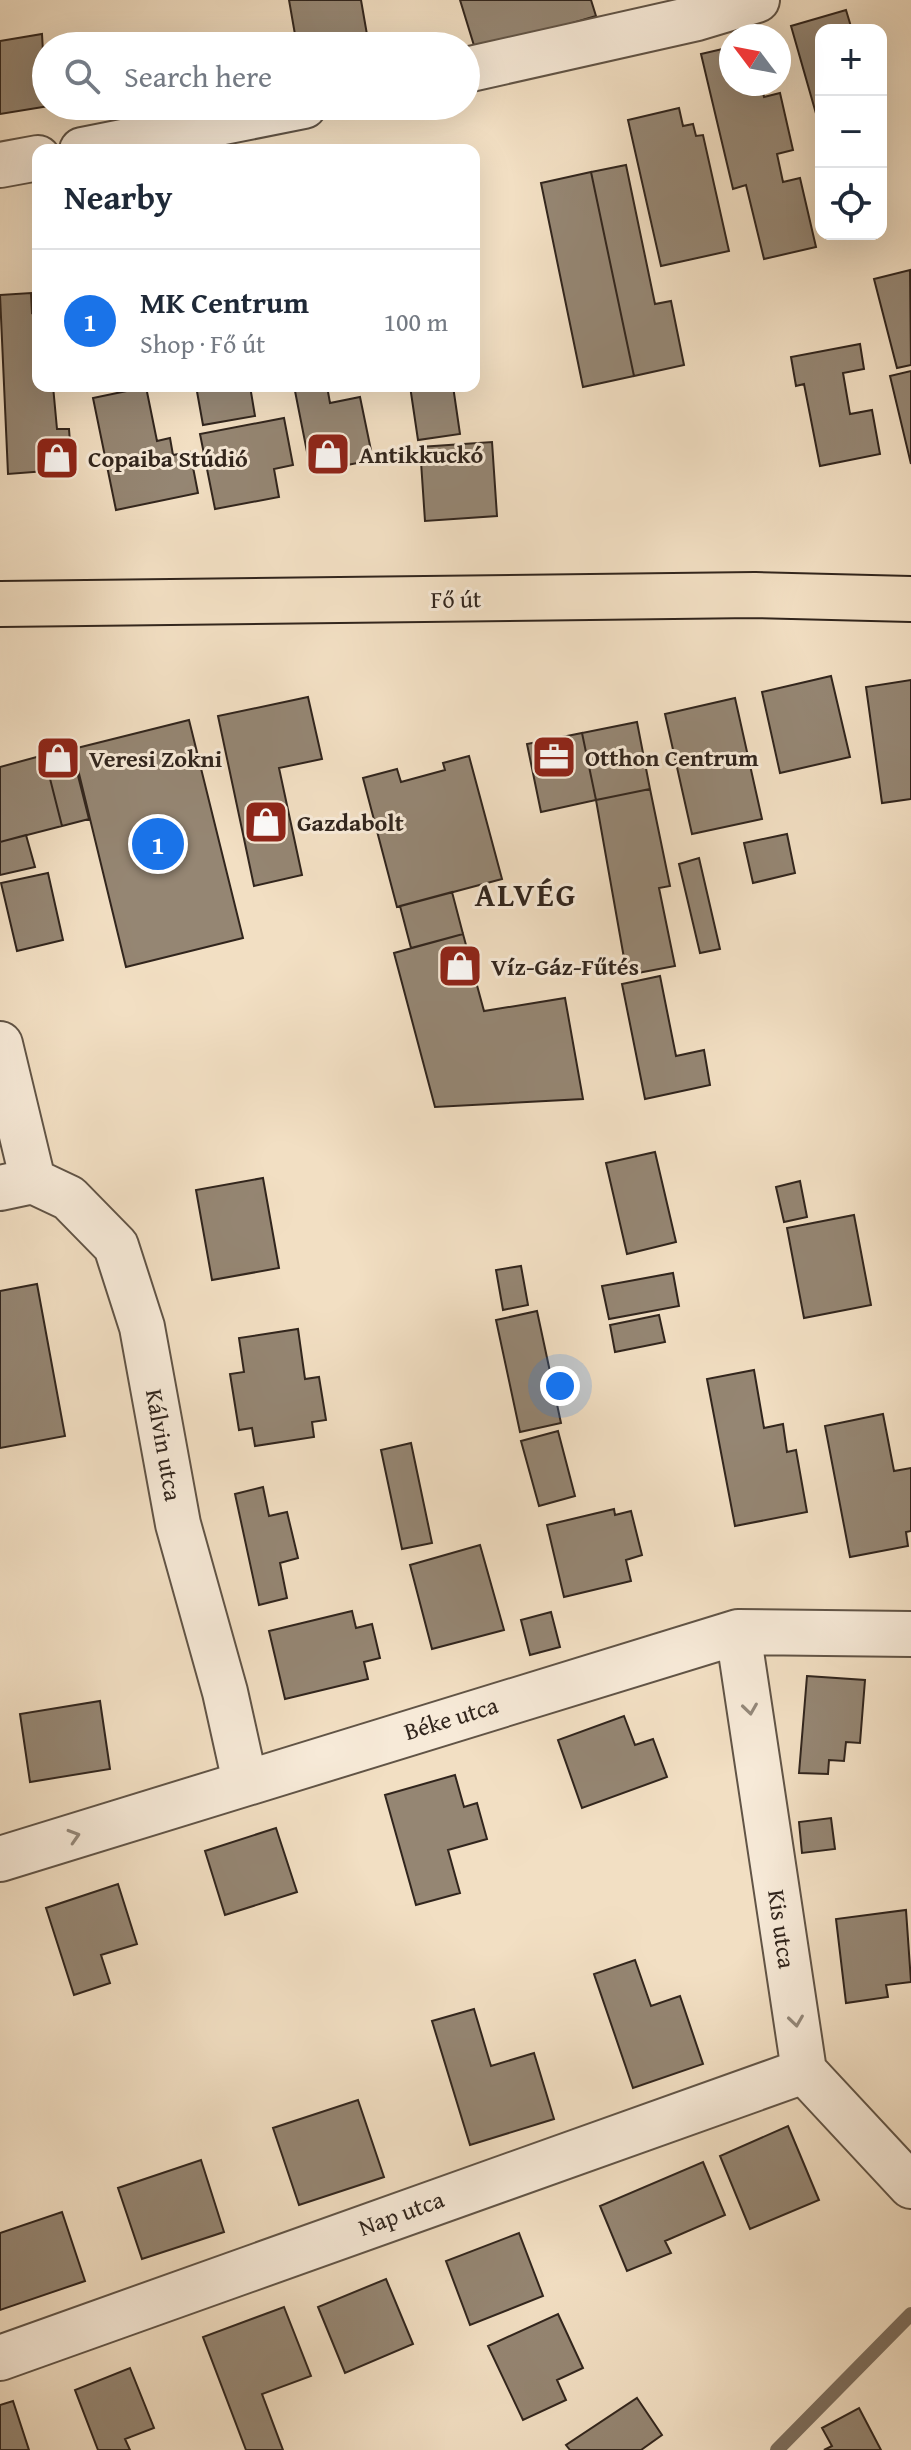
<!DOCTYPE html>
<html lang="en">
<head>
<meta charset="utf-8">
<style>
  body { margin:0; font-family:"Gentium Book Plus",serif; background:#f6f6f7; color:#1f2937 }
  .controls { position:absolute; right:24px; top:24px; display:grid; overflow:hidden; border-radius:16px; box-shadow:0 8px 32px #0002 }
  .controls button { width:72px; height:72px; display:grid; place-items:center; padding:0; border:0; border-bottom:2px solid #e0e1e3; background:#fff; color:#1f2937; font:40px sans-serif }
  .compass { position:absolute; left:719px; top:24px; width:72px; height:72px; border-radius:50%; background:#fff; box-shadow:0 8px 32px #0002; rotate:302deg }
  .you { position:absolute; left:560px; top:1386px; width:28px; height:28px; margin:-20px; border:6px solid #fff; border-radius:50%; background:#1a73e8; box-shadow:0 0 0 12px #1a73e833 }
  .badge { display:grid; place-items:center; width:52px; height:52px; border-radius:50%; background:#1a73e8; color:#fff; font-size:26px; font-weight:700 }
  .pin { position:absolute; translate:-50% -50%; border:4px solid #fff; box-shadow:0 2px 8px #0006 }
  .list { margin:0; padding:0; list-style:none }
  h2 { display:flex; justify-content:space-between; align-items:center; height:104px; margin:0; padding:0 32px; font-size:34px }
  h2 small { font-size:26px; font-weight:400; color:#747a83 }
  .list li { display:grid; grid-template-columns:52px 1fr auto; gap:24px; align-items:center; box-sizing:border-box; height:144px; padding:0 32px; border-top:2px solid #e0e1e3 }
  .list b { display:block; font-size:30px; white-space:nowrap }
  .list p { margin:0; font-size:26px; white-space:nowrap; color:#747a83 }
  .list em { font-size:26px; font-style:normal; color:#747a83 }
  .icon { flex:none; width:44px; height:44px; fill:none; stroke:currentColor; stroke-width:2; stroke-linecap:round; stroke-linejoin:round }
  .map { position:relative; flex:none; width:911px; height:2450px; overflow:hidden }
  .search { position:absolute; background:#fff; box-shadow:0 8px 32px #0002; left:32px; top:32px; width:448px; height:88px; display:flex; align-items:center; gap:20px; box-sizing:border-box; padding:0 28px; border-radius:44px; color:#747a83; font-size:30px }
  .panel { position:absolute; background:#fff; box-shadow:0 8px 32px #0002; left:32px; top:144px; width:448px; height:248px; border-radius:16px }
  .map>svg:first-child { display:block }
  .lines { fill:none; stroke-linecap:round; stroke-linejoin:round }
  .stream { stroke:#7d6f5f; stroke-width:14 }
  .building { fill:#958673; stroke:#31251d; stroke-width:2 }
  .minor-casing { stroke:#615446; stroke-width:48 }
  .major-casing { stroke:#31251d; stroke-width:48 }
  .minor { stroke:#f7ead8; stroke-width:44 }
  .major { stroke:#f2dfc3; stroke-width:44 }
  .oneway { stroke:#94887a }
  .labels { text-anchor:middle; dominant-baseline:central; stroke-width:6; stroke-linejoin:round; paint-order:stroke }
  .poi-label { font-size:24px; font-weight:bold; fill:#31251d; stroke:#f7ead8; text-anchor:start }
  .street-label { font-size:24px; fill:#31251d; stroke:#f7ead8 }
  .district-label { font-size:32px; font-weight:bold; letter-spacing:2px; fill:#31251d; stroke:#f7ead8 }
</style>
</head>
<body>
<div class="map">
<svg width="911" height="2450" viewBox="0 0 911 2450">
  <rect width="100%" height="100%" fill="#f2dfc3"/>
  <filter id="stains"><feTurbulence type="fractalNoise" baseFrequency=".0025" numOctaves="4"/><feColorMatrix values="0 0 0 0 .2 0 0 0 0 .09 0 0 0 0 .02 0 0 0 .5 -.17"/></filter>
  <radialGradient id="worn" r=".72"><stop offset=".6" stop-color="#630" stop-opacity="0"/><stop offset="1" stop-color="#630" stop-opacity=".3"/></radialGradient>
  <g class="lines">
    <path class="stream" d="M777,2450L911,2314"/>
  </g>
  <path class="building" d="M289,0H361L369,46H297Z
    M460,0H591L596,16L476,52Z
    M846,10L852,30H821V116L817,117L791,26Z
    M42,34L46,106H49L0,114V41Z
    M731,47V84H761L764,97L780,93L793,150L777,154L783,182L800,178L816,247L764,259L746,185L733,189L701,54Z
    M679,108L683,126L693,124L696,136L703,135L729,251L661,266L628,120Z
    M626,165L655,304L671,301L684,365L634,376L591,172Z
    M591,172L634,376L583,387L541,183Z
    M910,270L911,365L897,368L874,279Z
    M31,293L32,313L38,312V386H53L57,429H69L72,469L8,474L0,295Z
    M860,344L864,369L843,373L850,414L872,410L880,454L820,466L804,384L796,386L791,357Z
    M911,371V464L890,376Z
    M196,386H250L255,416L203,425Z
    M294,386H327L330,403L360,397L373,460L311,472Z
    M410,386H453L460,434L418,440Z
    M146,387L157,441L170,438L173,455L190,452L198,493L116,510L93,398Z
    M284,418L293,465L274,469L279,497L215,509L200,434Z
    M492,442L497,516L425,521L420,447Z
    M831,676L850,757L780,773L762,692Z
    M911,680V799L882,803L866,687Z
    M308,697L322,759L279,768L302,875L254,886L218,716Z
    M735,698L762,819L692,834L665,714Z
    M189,720L243,938L126,967L73,749Z
    M637,722L650,789L596,800L582,733Z
    M582,733L596,800L541,812L527,744Z
    M71,748L89,819L62,826L44,755Z
    M44,755L62,826L0,842V767Z
    M469,756L502,879L397,907L363,778L397,769L401,782L445,770L443,763Z
    M650,789L670,886L659,888L675,966L627,975L596,800Z
    M787,834L795,873L753,883L744,843Z
    M26,835L35,867L0,875V842Z
    M699,858L720,949L700,953L679,864Z
    M48,873L63,940L17,951L1,883Z
    M452,892L463,934L411,948L400,906Z
    M463,934L484,1011L565,998L583,1099L435,1107L394,953Z
    M660,976L676,1056L704,1050L710,1085L645,1099L622,984Z
    M655,1152L676,1242L627,1254L606,1163Z
    M263,1178L279,1268L212,1280L196,1190Z
    M800,1181L807,1217L784,1222L776,1187Z
    M854,1215L871,1305L804,1318L787,1228Z
    M521,1266L528,1305L503,1310L496,1270Z
    M673,1273L679,1306L609,1319L602,1286Z
    M37,1284L65,1436L0,1448V1291Z
    M537,1311L561,1423L520,1432L496,1320Z
    M659,1315L665,1342L615,1352L610,1325Z
    M298,1329L305,1379L319,1377L326,1420L312,1422L314,1437L255,1446L252,1428L239,1430L230,1374L244,1372L239,1338Z
    M754,1370L764,1428L783,1424L787,1452L796,1450L807,1512L735,1526L707,1379Z
    M883,1414L894,1471L911,1468V1531L906,1532L908,1546L850,1557L825,1426Z
    M558,1431L575,1496L539,1506L521,1441Z
    M411,1443L432,1543L402,1549L381,1450Z
    M263,1487L269,1516L287,1512L298,1558L280,1563L287,1598L259,1605L235,1494Z
    M614,1509L615,1515L631,1511L642,1555L626,1560L631,1581L564,1597L547,1525Z
    M480,1545L504,1630L432,1649L410,1565Z
    M352,1611L356,1628L372,1624L380,1658L364,1662L368,1679L285,1699L269,1631Z
    M551,1612L560,1647L530,1655L521,1620Z
    M807,1676L865,1680L860,1743L846,1742L844,1761L829,1760L828,1774L799,1773Z
    M100,1701L110,1769L30,1782L20,1714Z
    M624,1716L635,1745L653,1739L667,1777L582,1808L558,1740Z
    M455,1775L464,1807L477,1803L487,1839L448,1850L460,1893L416,1905L385,1795Z
    M831,1818L835,1849L802,1853L799,1822Z
    M276,1828L297,1892L225,1915L205,1851Z
    M118,1884L137,1944L101,1955L110,1983L74,1995L46,1908Z
    M906,1910L911,1982L886,1985L888,1997L846,2003L836,1919Z
    M635,1960L651,2006L680,1996L703,2064L633,2088L594,1974Z
    M474,2009L491,2066L534,2053L554,2119L470,2145L432,2021Z
    M358,2100L384,2177L299,2205L273,2128Z
    M788,2126L819,2200L750,2229L720,2156Z
    M201,2160L224,2232L142,2259L118,2188Z
    M703,2162L725,2215L665,2241L671,2253L627,2271L600,2206Z
    M62,2212L85,2281L0,2310V2233Z
    M519,2233L543,2296L470,2325L446,2261Z
    M386,2279L413,2344L345,2373L318,2307Z
    M284,2307L311,2376L262,2394L283,2450H246L203,2337Z
    M558,2314L583,2368L557,2380L566,2400L523,2420L488,2346Z
    M130,2368L154,2428L125,2439L130,2450H98L75,2390Z
    M637,2398L662,2435L641,2450H570L566,2445Z
    M13,2401L29,2450H0V2405Z
    M859,2408L881,2450H824L832,2446L822,2428Z"/>
  <g class="lines">
    <g class="minor-casing">
      <path id="minor" d="M466,70L697,18L757,0
        M82,150L304,106
        M0,165L38,158
        M0,1044L33,1181
        M0,1188L33,1181L69,1198L116,1246L142,1327L178,1524L225,1692L245,1782
        M738,1632L804,2071L911,2186
        M0,1859L738,1632L911,1634
        M0,2358L804,2071"/>
    </g>
    <g class="major-casing">
      <path id="major" d="M0,604L755,595L911,599"/>
    </g>
    <use href="#minor" class="minor"/>
    <use href="#major" class="major"/>
  </g>
  <defs><path id="oneway-chevron" d="M-2-3.5L2.5 0L-2 3.5" fill="none" stroke-width="1.6" stroke-linecap="round" stroke-linejoin="round" transform="scale(2)"/></defs>
  <g class="oneway">
    <use href="#oneway-chevron" transform="translate(750 1709) rotate(82)"/>
    <use href="#oneway-chevron" transform="translate(74 1836) rotate(-17)"/>
    <use href="#oneway-chevron" transform="translate(796 2021) rotate(82)"/>
  </g>
  <defs>
    <g id="shop-square" transform="scale(2.3)"><rect x="-9" y="-9" width="18" height="18" rx="4" fill="#8f2418" stroke="#f7ead8"/><path d="M-5-2.5h2.3a2.7 3.5 0 0 1 5.4 0H5L5.5 6h-11ZM-1.5-2.5h3a1.5 2.3 0 0 0-3 0Z" fill="#fff"/></g>
    <g id="office-square" transform="scale(2.3)"><rect x="-9" y="-9" width="18" height="18" rx="4" fill="#8f2418" stroke="#f7ead8"/><path d="M-6-3h4V-5.5h4V-3h4V5H-6ZM-1-4.5V-3h2v-1.5ZM-6 0V1H6V0Z" fill="#fff"/></g>
  </defs>
  <g fill-rule="evenodd">
    <use href="#shop-square" x="328" y="454"/>
    <use href="#shop-square" x="57" y="458"/>
    <use href="#office-square" x="554" y="757"/>
    <use href="#shop-square" x="58" y="758"/>
    <use href="#shop-square" x="266" y="822"/>
    <use href="#shop-square" x="460" y="966"/>
  </g>
  <g class="labels">
    <g class="poi-label">
      <text x="359" y="454">Antikkuckó</text>
      <text x="88" y="458">Copaiba Stúdió</text>
      <text x="585" y="757">Otthon Centrum</text>
      <text x="89" y="758">Veresi Zokni</text>
      <text x="297" y="822">Gazdabolt</text>
      <text x="491" y="966">Víz-Gáz-Fűtés</text>
    </g>
    <g class="street-label">
      <text transform="translate(456 599) rotate(-1)">Fő út</text>
      <text transform="translate(164 1445) rotate(80)">Kálvin utca</text>
      <text transform="translate(451 1718) rotate(-17)">Béke utca</text>
      <text transform="translate(782 1929) rotate(82)">Kis utca</text>
      <text transform="translate(401 2213) rotate(-20)">Nap utca</text>
    </g>
    <g class="district-label">
      <text x="526" y="894">ALVÉG</text>
    </g>
  </g>
  <rect width="100%" height="100%" filter="url(#stains)"/>
  <rect width="100%" height="100%" fill="url(#worn)"/>
</svg>
<div class="controls">
<button>+</button>
<button>−</button>
<button><svg class="icon" aria-label="locate" viewBox="0 0 24 24"><circle cx="12" cy="12" r="6"/><path d="M12 2v4M12 18v4M2 12h4M18 12h4"/></svg></button>
</div>
<svg class="compass" viewBox="-18 -18 36 36"><path d="M0-13l5 13h-10z" fill="#e53935"/><path d="M0 13l5-13h-10z" fill="#747a83"/></svg>
<div class="you"></div>
<div class="pin badge" style="left:158px;top:844px">1</div>
<div class="search"><svg class="icon" aria-label="search" viewBox="0 0 24 24"><circle cx="10" cy="10" r="6"/><path d="M15 15l6 6"/></svg>Search here</div>
<section class="panel">
<h2>Nearby<small></small></h2>
<ul class="list">
<li><span class="badge">1</span><div><b>MK Centrum</b><p>Shop · Fő út</p></div><em>100 m</em></li>
</ul>
</section>
</div>
</body>
</html>
